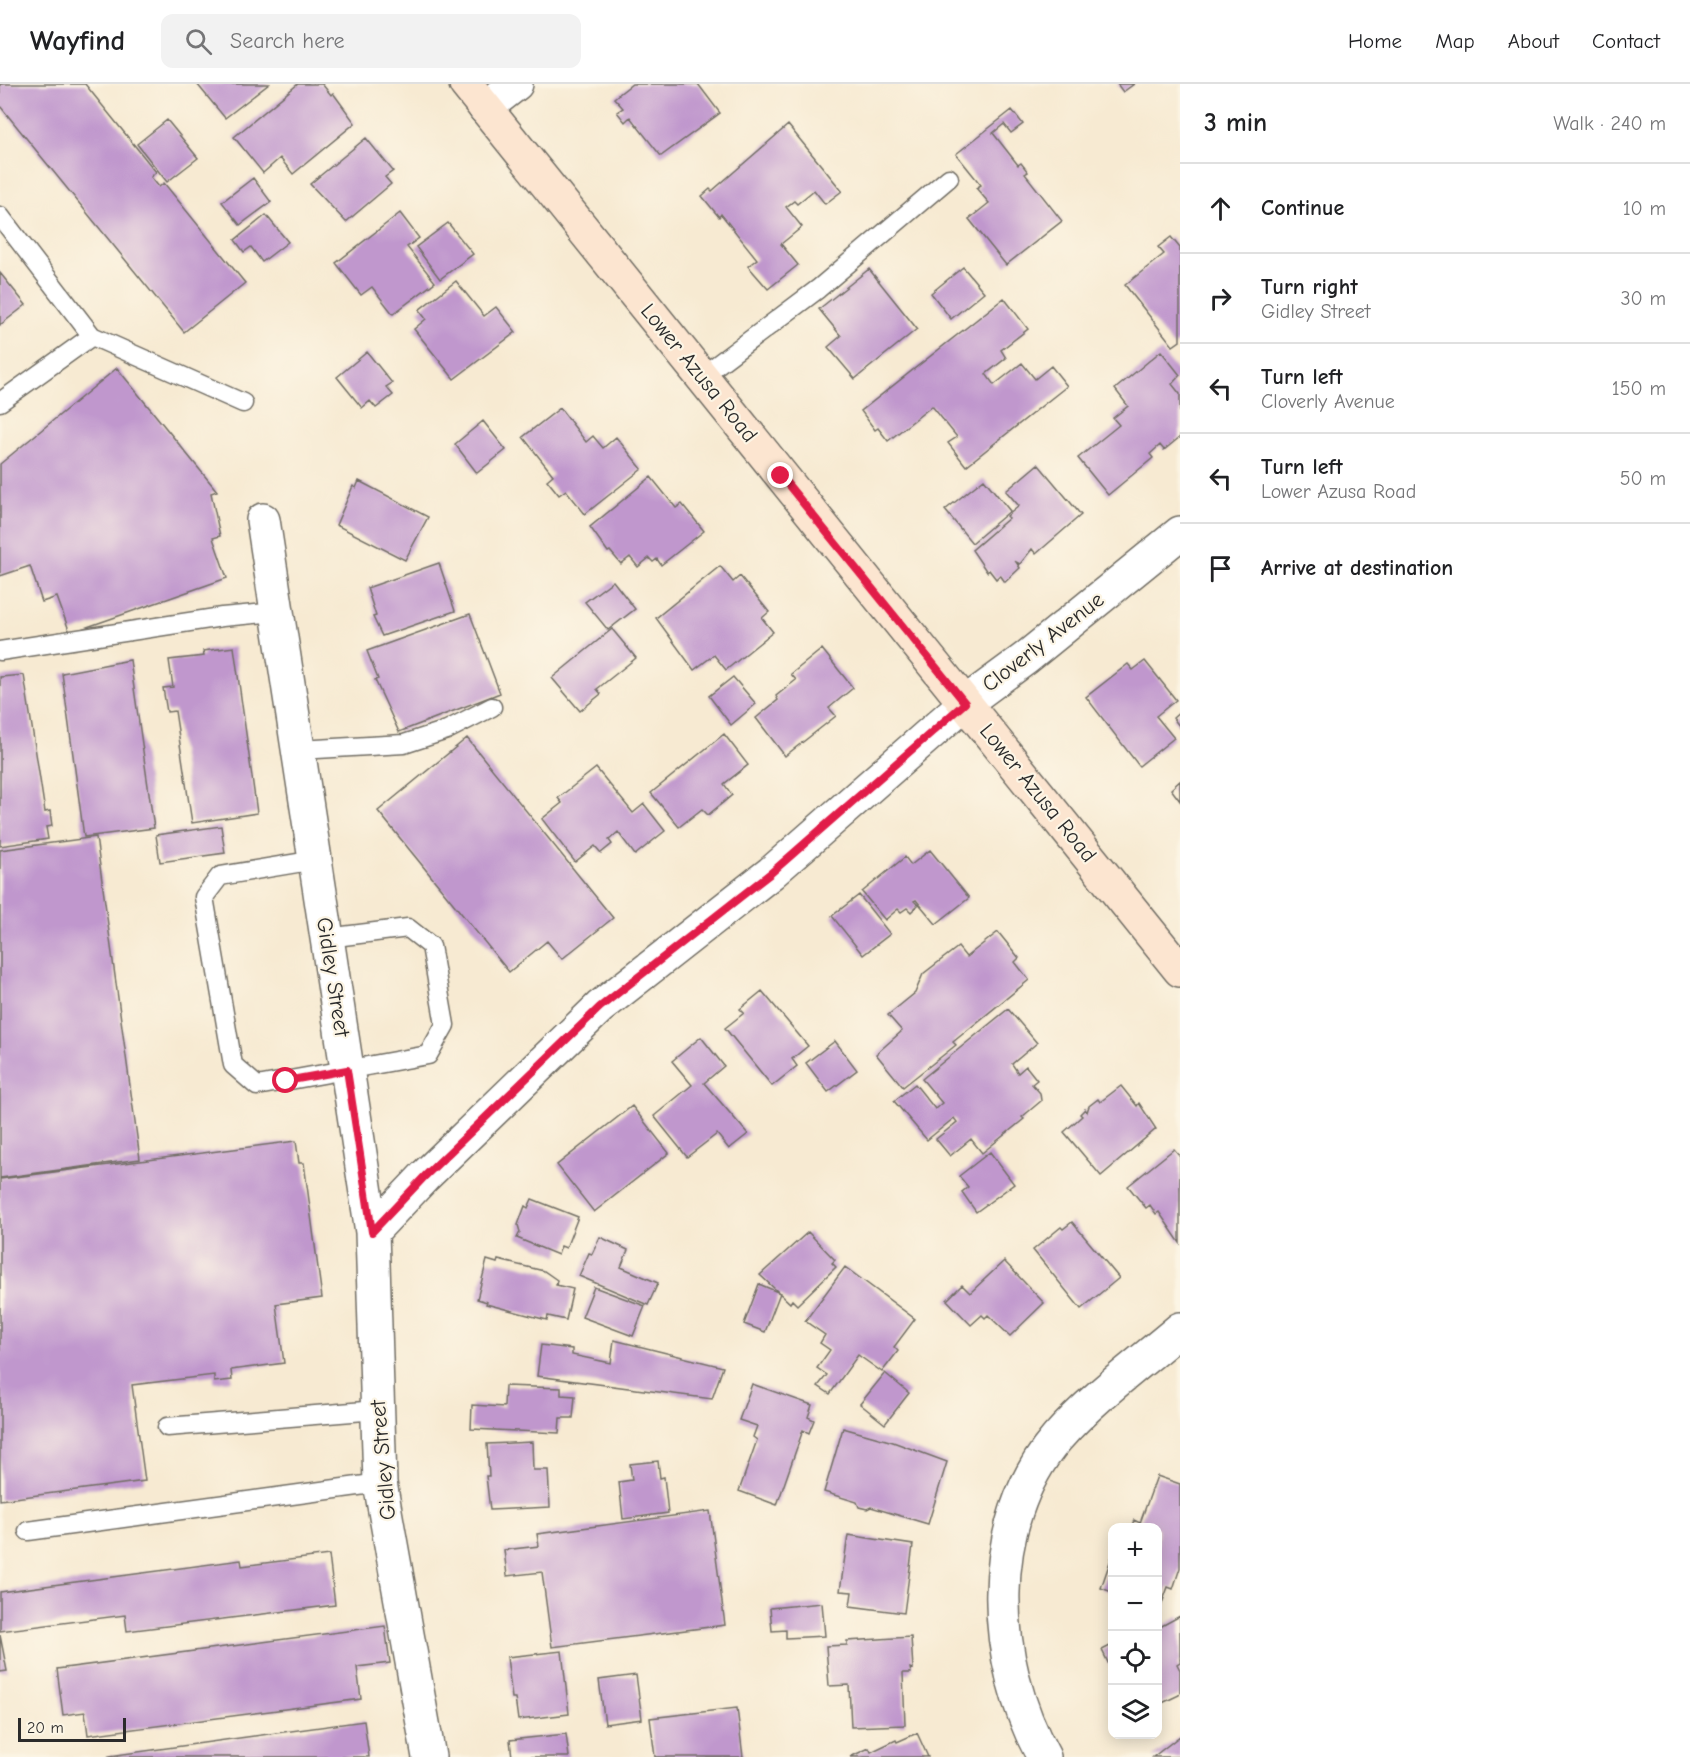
<!DOCTYPE html>
<html lang="en">
<head>
<meta charset="utf-8">
<style>
  body { margin:0; font-family:"Comic Neue",sans-serif; background:#f2f2f2; color:#202124 }
  .controls { position:absolute; right:18px; bottom:18px; display:grid; overflow:hidden; border-radius:12px; box-shadow:0 3px 15px #0003 }
  .controls button { width:54px; height:54px; display:grid; place-items:center; padding:0; border:0; border-bottom:2px solid #e0e0e0; background:#fff; color:#202124; font:30px sans-serif }
  .scale { position:absolute; left:18px; bottom:15px; width:108px; box-sizing:border-box; padding-left:6px; border:3px solid #2b2b2b; border-top:0; font-size:16px; line-height:21px; white-space:nowrap; color:#2b2b2b; -webkit-text-stroke:4px #fcf5e5; paint-order:stroke }
  .stop { position:absolute; width:18px; height:18px; margin:-14px; border:4px solid #e11d48; border-radius:50%; background:#fff }
  .stop.end { background:#e11d48; border-color:#fff; box-shadow:0 2px 6px #0008 }
  .list { margin:0; padding:0; list-style:none }
  h2 { display:flex; justify-content:space-between; align-items:center; height:78px; margin:0; padding:0 24px; font-size:26px }
  h2 small { font-size:20px; font-weight:400; color:#757577 }
  .list li { display:grid; grid-template-columns:39px 1fr auto; gap:18px; align-items:center; box-sizing:border-box; height:90px; padding:0 24px; border-top:2px solid #e0e0e0 }
  .list b { display:block; font-size:22px; white-space:nowrap }
  .list p { margin:0; font-size:20px; white-space:nowrap; color:#757577 }
  .list em { font-size:20px; font-style:normal; color:#757577 }
  .icon { flex:none; width:33px; height:33px; fill:none; stroke:currentColor; stroke-width:2; stroke-linecap:round; stroke-linejoin:round }
  .map { position:relative; flex:none; width:1180px; height:1673px; overflow:hidden }
  header { display:flex; align-items:center; gap:36px; box-sizing:border-box; height:84px; padding:0 30px; background:#fff; border-bottom:2px solid #e0e0e0 }
  header strong { font-size:28px }
  nav { display:flex; gap:33px; margin-inline-start:auto; font-size:21px }
  .search { width:420px; height:54px; background:#f2f2f2; display:flex; align-items:center; gap:15px; box-sizing:border-box; padding:0 21px; border-radius:12px; color:#757577; font-size:22px }
  main { display:flex }
  aside { flex:1; background:#fff }
  .map>svg:first-child { display:block }
  .building { fill:#c097cd }
  .lines { fill:none; stroke-linecap:round; stroke-linejoin:round }
  .lane-casing { stroke:#726e65; stroke-width:21 }
  .street-casing { stroke:#726e65; stroke-width:36 }
  .secondary-casing { stroke:#726e65; stroke-width:36 }
  .lane { stroke:#fff; stroke-width:18 }
  .street { stroke:#fff; stroke-width:33 }
  .secondary { stroke:#fce5d0; stroke-width:33 }
  .route { stroke:#e11d48; stroke-width:8 }
  .labels { text-anchor:middle; dominant-baseline:central; stroke-width:4.5; stroke-linejoin:round; paint-order:stroke }
  .street-label { font-size:22px; fill:#2b2b2b; stroke:#fcf5e5 }
</style>
</head>
<body>
<header>
<strong>Wayfind</strong>
<div class="search"><svg class="icon" aria-label="search" viewBox="0 0 24 24"><circle cx="10" cy="10" r="6"/><path d="M15 15l6 6"/></svg>Search here</div>
<nav><a>Home</a><a>Map</a><a>About</a><a>Contact</a></nav>
</header>
<main>
<div class="map">
<svg width="1180" height="1673" viewBox="0 0 1180 1673">
  <rect width="100%" height="100%" fill="#fcf5e5"/>
  <filter id="ink" filterUnits="userSpaceOnUse"><feTurbulence type="fractalNoise" baseFrequency=".0167" numOctaves="2"/><feDisplacementMap in="SourceGraphic" scale="12" xChannelSelector="R" yChannelSelector="G"/><feConvolveMatrix kernelMatrix="1 2 1 2 8 2 1 2 1" color-interpolation-filters="sRGB"/></filter>
  <filter id="wash" filterUnits="userSpaceOnUse"><feTurbulence type="fractalNoise" baseFrequency=".008" numOctaves="4" result="noise"/><feDisplacementMap in="SourceGraphic" scale="24" xChannelSelector="R" yChannelSelector="G"/><feGaussianBlur stdDeviation="1.35" result="paint"/><feColorMatrix in="noise" values="0 0 0 0 0 0 0 0 0 0 0 0 0 0 0 0 0 1.4 0 .05"/><feComposite in="paint" operator="in"/></filter>
  <g filter="url(#wash)">
    <rect width="100%" height="100%" fill="#f7ead2"/>
    <g id="blocks">
      <path class="building" d="M0,0H85L156,88L151,93L159,103L164,99L245,199L184,248L0,22Z
        M197,0H269L225,34Z
        M298,0H322L331,11L333,9L355,39L293,90L280,74L263,89L234,53Z
        M632,0H698L720,29L661,72L630,33L625,38L617,28L623,24L614,14Z
        M1117,0H1134L1123,8Z
        M1012,26L1023,40L1011,49L1004,40L993,49L1018,81L1021,79L1028,88L1025,90L1062,137L1006,181L969,135L989,119L976,104L981,101L956,70Z
        M167,36L198,74L167,98L137,60Z
        M788,41L842,107L825,120L814,106L797,120L794,117L786,123L802,143L781,160L798,181L768,205L748,182L757,175L721,130L719,133L702,112L710,105L712,107Z
        M366,54L393,87L385,93L391,100L346,138L310,100Z
        M253,94L271,118L240,141L222,118Z
        M400,129L419,154L407,163L435,198L393,230L372,203L361,211L336,179Z
        M266,131L288,158L262,178L251,163L244,168L235,156Z
        M448,139L473,170L440,195L416,163Z
        M1171,153L1180,164V257L1173,262L1125,201L1164,170L1158,163Z
        M963,183L984,208L951,235L931,209Z
        M869,185L917,245L855,295L828,263L841,252L819,225Z
        M0,189L26,221L0,241Z
        M456,197L484,232L496,223L516,248L454,295L414,245L426,235L419,226Z
        M1004,214L1028,245L1001,266L1006,274L986,290L994,301L1022,279L1035,295L1051,282L1067,302L966,382L948,359L957,353L932,322L888,357L878,344L875,346L861,327Z
        M1161,267L1180,291L1172,300L1180,310V353L1164,366L1160,361L1150,370L1153,374L1108,411L1078,374L1119,341L1113,334L1128,322L1115,305Z
        M367,268L392,299L386,303L393,311L376,324L370,317L362,324L337,293Z
        M117,284L217,407L211,409L220,452L213,454L227,494L70,549L57,513L42,518L30,482L0,492V380Z
        M560,324L586,358L593,352L603,364L616,353L642,385L585,430L566,406L559,411L547,396L553,391L523,353Z
        M483,337L506,366L477,389L455,360Z
        M1038,380L1081,431L1036,470L1032,465L1020,480L1016,478L1020,484L1005,498L1000,491L996,495L989,486L987,488L972,466L1009,434L1007,432L1019,422L1006,407Z
        M651,393L676,424L682,420L704,447L661,481L657,475L653,478L649,474L638,483L630,473L621,480L610,467L608,468L590,443Z
        M984,395L1010,427L972,459L945,426Z
        M359,397L428,433L405,476L336,441L353,402L356,404Z
        M439,479L455,527L382,552L373,533L376,532L367,504Z
        M720,482L733,498L740,492L769,528L762,534L773,548L726,586L714,571L694,586L656,534Z
        M613,497L635,525L608,546L585,518Z
        M470,530L500,609L399,648L375,596L378,595L367,567Z
        M612,545L636,574L597,605L601,610L580,627L552,594Z
        M234,563L257,729L192,739L175,627L167,628L163,604L173,603L169,576L204,572L203,567Z
        M822,565L853,604L829,624L836,632L785,672L756,634L778,616L776,612L796,596L791,590Z
        M130,576L154,744L84,753L62,589Z
        M1145,577L1176,616L1156,632L1174,654L1139,682L1086,613L1128,580L1133,586Z
        M24,591L45,728L50,727L52,742L46,743L48,755L0,762V593Z
        M733,593L756,620L731,641L709,612Z
        M1180,628V643L1173,634Z
        M724,650L748,681L724,700L732,711L708,731L702,725L679,743L651,709Z
        M467,654L613,834L562,875L547,857L509,888L378,727Z
        M596,684L633,729L644,720L665,747L635,771L618,748L609,756L612,760L601,769L595,762L575,778L542,735L562,719L558,714Z
        M1180,697V717L1171,705Z
        M221,742L225,769L160,778L156,751Z
        M96,753L140,1075L0,1094V766Z
        M930,766L969,814L936,840L916,816L914,817L918,821L911,828L907,824L901,828L898,825L885,836L862,808L905,773L911,781Z
        M859,811L890,850L863,871L832,832Z
        M998,848L1019,874L1015,878L1029,896L953,958L956,961L903,1003L876,970L902,947L888,931L915,909L923,890L958,863L966,873Z
        M762,907L808,962L792,975L797,982L772,1002L725,944L744,929L740,925Z
        M1008,925L1037,959L1012,980L1018,989L1026,982L1037,996L1032,1000L1040,1009L1041,1017L1022,1033L1024,1035L982,1069L971,1055L950,1072L936,1055L957,1038L954,1034L927,1056L894,1017L915,1000L935,1025L942,1019L922,995Z
        M701,953L724,982L704,999L748,1050L729,1065L717,1050L687,1073L654,1032L692,1001L672,977Z
        M835,957L857,986L828,1008L806,979Z
        M1121,1002L1137,1022L1139,1019L1156,1045L1101,1092L1064,1048L1082,1032L1080,1030L1085,1025L1087,1028L1089,1022L1098,1015L1100,1018Z
        M632,1022L669,1069L594,1128L557,1081Z
        M296,1057L299,1079H304L322,1214L276,1220L284,1279L231,1286L232,1296L214,1298V1291L132,1301L145,1397L0,1416V1095Z
        M1174,1065L1180,1072V1159L1159,1128L1156,1130L1150,1121L1146,1124L1128,1102Z
        M990,1068L1014,1100L976,1128L962,1108L968,1103L959,1092Z
        M532,1115L578,1133L566,1164L561,1162L558,1171L517,1154L520,1148L518,1141L525,1122L528,1124Z
        M1072,1138L1119,1194L1081,1225L1033,1166L1061,1143L1063,1145Z
        M808,1148L835,1176L832,1179L836,1183L797,1221L792,1216L790,1219L760,1191Z
        M600,1153L628,1166L621,1183L658,1199L648,1221L579,1192L589,1169L592,1170Z
        M487,1176L497,1179L498,1176L544,1187L557,1196L556,1201L573,1205L566,1236L548,1232L547,1236L486,1220L487,1218L477,1215Z
        M1004,1177L1044,1219L1010,1252L988,1231L985,1234L982,1231L971,1241L947,1216L962,1201L970,1209Z
        M845,1183L915,1235L894,1263L898,1267L882,1288L858,1271L830,1310L818,1302L827,1291L817,1284L830,1266L820,1259L825,1251L805,1237Z
        M759,1200L780,1209L765,1248L744,1240Z
        M594,1203L645,1222L633,1252L582,1233Z
        M614,1256L723,1283L712,1315L537,1292L541,1261L572,1265V1271L611,1279Z
        M885,1289L909,1309L885,1340L860,1320Z
        M752,1300L812,1321L808,1333L814,1336L809,1349L803,1346L777,1421L739,1407L757,1356L753,1353L757,1342L739,1336Z
        M505,1302L561,1304V1311L575,1312L573,1334H560L559,1349L471,1345L472,1321L504,1323Z
        M843,1344L893,1358L947,1378L928,1440L871,1423L867,1425L859,1423L857,1418L824,1408Z
        M532,1358L533,1386H548L550,1423L490,1426L486,1392H489L487,1360Z
        M658,1377L660,1394L664,1393L668,1429L623,1435L619,1398L632,1396L630,1380Z
        M1157,1392L1180,1400V1484L1173,1505L1168,1503L1160,1525L1158,1524V1444H1131L1134,1436L1140,1439Z
        M710,1427L725,1541L552,1563L542,1488L507,1492L504,1466L539,1462L537,1450Z
        M848,1451L913,1461L904,1529L850,1522L852,1508L840,1507Z
        M329,1471L335,1521L127,1547L125,1531L0,1547V1508L241,1476L242,1482Z
        M1112,1472V1508L1101,1504Z
        M822,1519L825,1552L786,1554V1546L772,1547L770,1524Z
        M1180,1532V1578L1177,1580L1180,1586V1607L1179,1611L1158,1621V1544Z
        M385,1542L390,1579L357,1583L361,1615L88,1651L85,1628L63,1631L57,1585Z
        M0,1551L7,1587L0,1588Z
        M911,1553L913,1585L910,1584L911,1589H903L905,1641L851,1643L849,1601L829,1602L826,1562L847,1561V1557Z
        M1112,1561V1587L1102,1566Z
        M562,1567L569,1630L518,1636L515,1614H512L507,1573Z
        M636,1591L642,1635L605,1640L599,1596Z
        M737,1624L743,1673H655L650,1634Z
        M364,1637L369,1673H110L109,1672Z
        M917,1649L928,1673H850L869,1664L871,1668L896,1656L897,1658Z
        M566,1650L569,1673H512L510,1656Z
        M1180,1652V1673H1153Z"/>
    </g>
  </g>
  <g filter="url(#ink)">
    <use href="#blocks" fill-opacity="0" stroke="#726e65" stroke-width="1.5"/>
    <g class="lines">
      <g class="lane-casing">
        <path id="lane" d="M0,132L92,252L0,318
          M92,252L243,319
          M701,293L818,205L949,94
          M0,567L222,533L277,528
          M299,666L404,660L447,646L492,623
          M315,776L220,792L204,813L233,981L257,1002L428,971L445,941L431,862L408,844L327,854
          M167,1343L377,1326
          M28,1447L380,1399"/>
      </g>
      <g class="street-casing">
        <path id="street" d="M485,24L516,0
          M263,436L372,1148L380,1399L429,1673
          M372,1148L425,1092L600,923L771,789L965,619L1026,574L1180,449
          M1044,1673C991,1579 983,1440 1057,1354C1093,1313 1139,1280 1180,1245"/>
      </g>
      <g class="secondary-casing">
        <path id="secondary" d="M466,0L1180,886"/>
      </g>
      <use href="#lane" class="lane"/>
      <use href="#street" class="street"/>
      <use href="#secondary" class="secondary"/>
    </g>
  </g>
  <g class="lines" filter="url(#ink)">
    <path class="route" d="M286,997L347,986L372,1148L425,1092L600,923L771,789L965,619L781,392"/>
  </g>
  <g class="labels">
    <g class="street-label">
      <text transform="translate(699 289) rotate(51)">Lower Azusa Road</text>
      <text transform="translate(1043 558) rotate(-38)">Cloverly Avenue</text>
      <text transform="translate(1038 709) rotate(51)">Lower Azusa Road</text>
      <text transform="translate(333 893) rotate(81)">Gidley Street</text>
      <text transform="translate(383 1376) rotate(-95)">Gidley Street</text>
    </g>
  </g>
</svg>
<div class="controls">
<button>+</button>
<button>−</button>
<button><svg class="icon" aria-label="locate" viewBox="0 0 24 24"><circle cx="12" cy="12" r="6"/><path d="M12 2v4M12 18v4M2 12h4M18 12h4"/></svg></button>
<button><svg class="icon" aria-label="layers" viewBox="0 0 24 24"><path d="M12 4l9 5-9 5-9-5zM3 14l9 5 9-5"/></svg></button>
</div>
<div class="scale">20 m</div>
<div class="stop" style="left:286px;top:997px"></div>
<div class="stop end" style="left:781px;top:392px"></div>
</div>
<aside>
<h2>3 min<small>Walk · 240 m</small></h2>
<ul class="list">
<li><svg class="icon" aria-label="ahead" viewBox="0 0 24 24"><path d="M12 20V5M6 11l6-6 6 6"/></svg><div><b>Continue</b></div><em>10 m</em></li>
<li><svg class="icon" aria-label="right" viewBox="0 0 24 24"><path d="M7 20v-9h11M14 6l5 5-5 5"/></svg><div><b>Turn right</b><p>Gidley Street</p></div><em>30 m</em></li>
<li><svg class="icon" aria-label="left" viewBox="0 0 24 24"><path d="M17 20v-9H6M10 6l-5 5 5 5"/></svg><div><b>Turn left</b><p>Cloverly Avenue</p></div><em>150 m</em></li>
<li><svg class="icon" aria-label="left" viewBox="0 0 24 24"><path d="M17 20v-9H6M10 6l-5 5 5 5"/></svg><div><b>Turn left</b><p>Lower Azusa Road</p></div><em>50 m</em></li>
<li><svg class="icon" aria-label="arrive" viewBox="0 0 24 24"><path d="M6 21V4h12l-3 4 3 4H6"/></svg><div><b>Arrive at destination</b></div></li>
</ul>
</aside>
</main>
</body>
</html>
